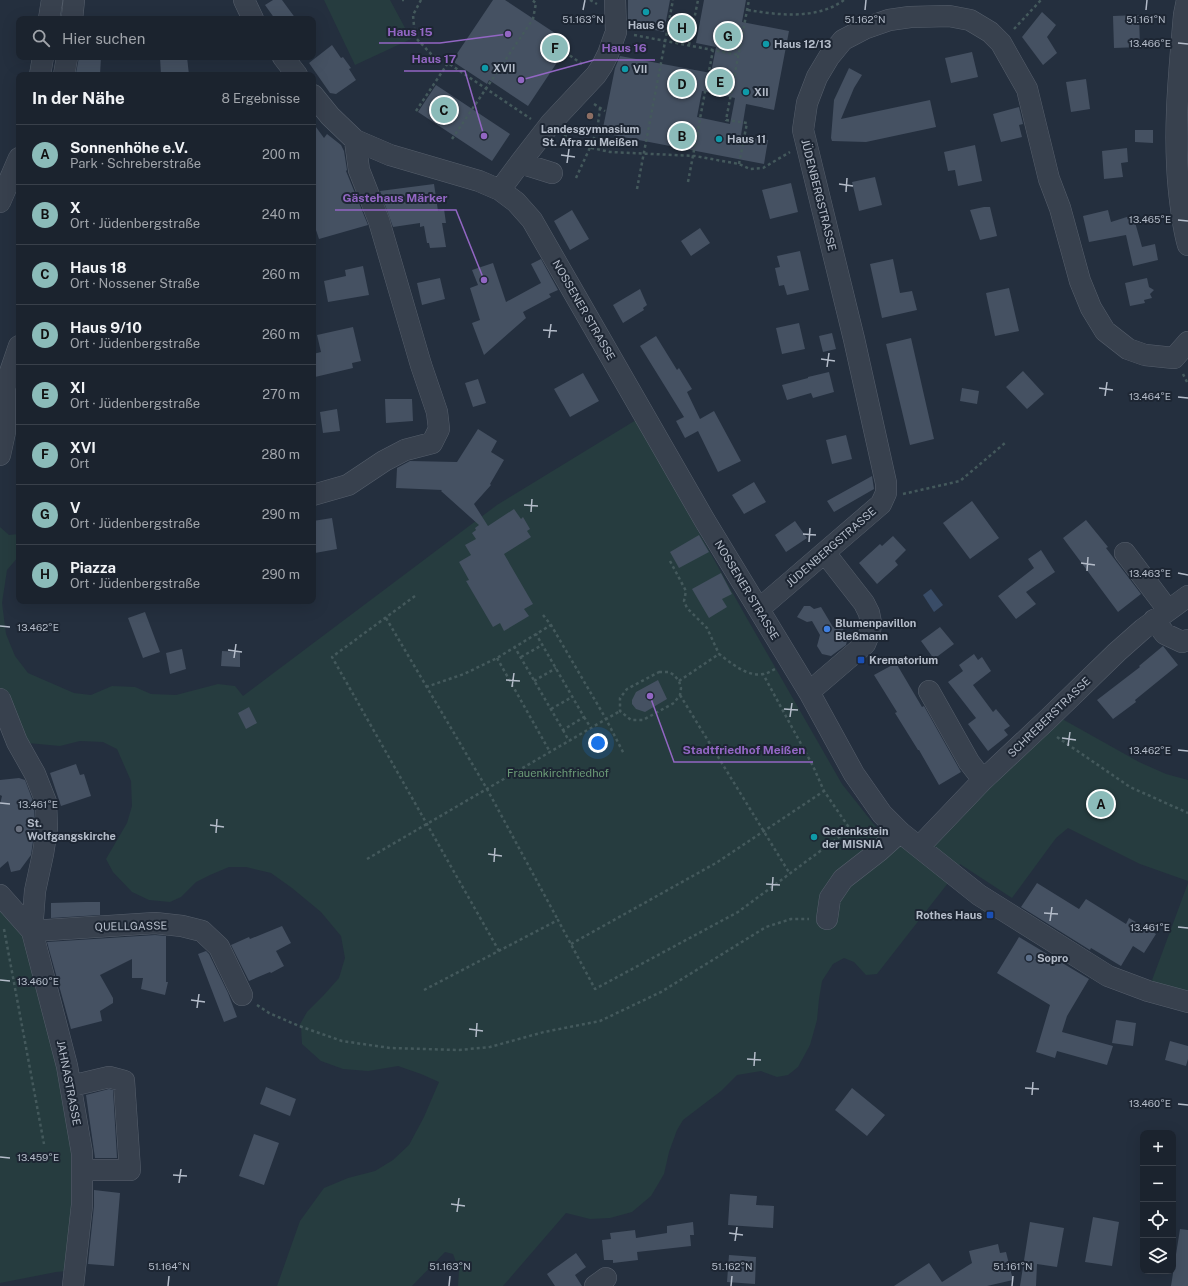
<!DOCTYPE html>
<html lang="de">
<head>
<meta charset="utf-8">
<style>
  body { margin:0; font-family:"Public Sans",sans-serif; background:#282f3a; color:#f1f3f6 }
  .controls { position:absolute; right:12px; bottom:12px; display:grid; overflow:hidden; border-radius:8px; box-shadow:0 4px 16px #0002 }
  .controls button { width:36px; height:36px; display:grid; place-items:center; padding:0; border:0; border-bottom:1px solid #39404a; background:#1b232e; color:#f1f3f6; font:20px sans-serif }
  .you { position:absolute; left:598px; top:743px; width:14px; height:14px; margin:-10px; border:3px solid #fff; border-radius:50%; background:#1a73e8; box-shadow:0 0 0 6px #1a73e833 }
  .badge { display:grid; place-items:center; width:26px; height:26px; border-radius:50%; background:#8bbbb9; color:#111; font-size:13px; font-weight:700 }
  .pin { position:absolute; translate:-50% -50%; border:2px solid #fff; box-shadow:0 1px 4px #0006 }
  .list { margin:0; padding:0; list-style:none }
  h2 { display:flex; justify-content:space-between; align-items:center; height:52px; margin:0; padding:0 16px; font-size:17px }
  h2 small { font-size:13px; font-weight:400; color:#a0a4aa }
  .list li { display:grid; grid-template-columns:26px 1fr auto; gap:12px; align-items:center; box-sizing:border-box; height:60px; padding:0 16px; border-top:1px solid #39404a }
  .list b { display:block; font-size:15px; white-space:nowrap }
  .list p { margin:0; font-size:13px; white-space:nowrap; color:#a0a4aa }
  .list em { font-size:13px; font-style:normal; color:#a0a4aa }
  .icon { flex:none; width:22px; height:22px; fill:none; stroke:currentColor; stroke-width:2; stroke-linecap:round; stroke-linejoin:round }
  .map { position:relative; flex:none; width:1188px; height:1286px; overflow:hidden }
  .search { position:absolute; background:#1b232e; box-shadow:0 4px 16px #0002; left:16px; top:16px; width:300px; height:44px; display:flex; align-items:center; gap:10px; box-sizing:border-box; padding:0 14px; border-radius:8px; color:#a0a4aa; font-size:15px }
  .panel { position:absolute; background:#1b232e; box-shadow:0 4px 16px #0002; left:16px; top:72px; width:300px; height:532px; border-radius:8px }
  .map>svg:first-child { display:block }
  .green { fill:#263c3f }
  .water { fill:#394c67 }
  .building { fill:#455162; fill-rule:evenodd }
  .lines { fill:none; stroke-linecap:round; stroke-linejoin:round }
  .minor-casing { stroke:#565f6c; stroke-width:22 }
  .path { stroke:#44595c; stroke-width:2.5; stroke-dasharray:3 3; stroke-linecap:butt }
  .minor { stroke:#38414e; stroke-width:21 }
  .ticks { fill:none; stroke:#b4bcc9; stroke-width:1.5 }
  .culture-dot { fill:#0f9aa8; stroke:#1d2633; stroke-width:1.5 }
  .education-dot { fill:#8d6e63; stroke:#1d2633; stroke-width:1.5 }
  .shop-dot { fill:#3f7fe0; stroke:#1d2633; stroke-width:1.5 }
  .transit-dot { fill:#1a4fb4; stroke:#1d2633; stroke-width:1.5 }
  .worship-dot { fill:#6b7280; stroke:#1d2633; stroke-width:1.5 }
  .service-dot { fill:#5c6f8a; stroke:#1d2633; stroke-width:1.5 }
  .labels { text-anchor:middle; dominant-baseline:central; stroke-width:4; stroke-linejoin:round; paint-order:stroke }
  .poi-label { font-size:11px; font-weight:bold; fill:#b4bcc9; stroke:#1d2633; text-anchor:start }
  .street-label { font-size:11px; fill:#b4bcc9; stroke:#1d2633 }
  .park-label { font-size:11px; fill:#6b9a76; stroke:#1d2633 }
  .ticks-label { font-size:10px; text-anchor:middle; fill:#b4bcc9; stroke:#1d2633; stroke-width:4; stroke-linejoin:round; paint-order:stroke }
  .leader { fill:none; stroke:#9266c3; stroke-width:1.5 }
  .callout-dot { fill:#9266c3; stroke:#1d2633; stroke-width:1.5 }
  .callout-label { font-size:12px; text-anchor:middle; font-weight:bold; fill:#9266c3; stroke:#1d2633; stroke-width:4; stroke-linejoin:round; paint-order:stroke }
</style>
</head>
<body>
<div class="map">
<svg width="1188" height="1286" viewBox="0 0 1188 1286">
  <rect width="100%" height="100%" fill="#242f3e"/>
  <path class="green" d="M324,0H390L411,39L355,65Z
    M636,420L745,615L842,784L884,837L900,832L918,847L1056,712L1064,720L1139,762L1166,774L1188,780V881L1140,864L1068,828L1056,838L1012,898L960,864L948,883L877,974L866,975L854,962L844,958L833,964L822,981L819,999L817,1020L810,1045L798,1067L788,1075L777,1077L761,1071L737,1075L721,1091L683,1120L677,1130L669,1152L664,1174L651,1196L632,1212L610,1218L590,1219L566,1213L503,1286H458L459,1270L453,1254L445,1252L412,1286H277L300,1221L324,1188L348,1178L375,1171L393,1160L409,1145L424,1117L439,1082L421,1074L398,1066L368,1071L343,1069L321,1061L302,1044L301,1027L299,1026L307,1012L323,996L339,978L345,958L341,936L321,912L292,888L271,873L246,867H229L210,875L196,882L181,897L170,902L149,900L132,892L113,872L106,859L127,823L132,806L131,781L117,749L103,742L80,741L60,746L17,742L0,699V527L9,535L19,534V556L7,570L2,603L6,634L15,656L28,673L74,693L91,695L112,686L135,687L151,694L176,695L218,684L235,686L243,696L497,505Z
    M1188,883V995L1151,983Z
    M0,895L32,931L82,1153L67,1271L56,1272L0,1283Z"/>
  <path class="water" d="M931,589L943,605L934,612L923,595Z"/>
  <path class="building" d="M273,0H282L296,19H275L265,5Z
    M493,0H505L570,43L528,106L489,80L487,84L452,61Z
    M628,0H670L664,32L628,24Z
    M704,0H746L742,22L789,31L774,110L746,104L741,135L768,140L764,164L602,133L615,68L620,56L711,73L716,47L696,43ZM702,91L735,98L730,124L697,117Z
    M1042,12L1056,25L1047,37L1057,53L1043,65L1022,37Z
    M1139,15L1140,47L1114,48L1113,16Z
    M332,45L341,58L343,57L351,68L349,69L356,80L336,94L330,93L309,63Z
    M972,52L978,77L951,83L945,58Z
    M79,57H101L100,75L76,73Z
    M160,57H187L189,75H161Z
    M849,68L862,75L854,88L841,119L930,100L936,127L866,142L832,141L831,138L834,100Z
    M1086,79L1090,109L1071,112L1066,82Z
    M436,85L510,134L492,161L418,112Z
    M1019,107L1023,124L1019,125L1022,137L1001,142L993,114Z
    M313,123L324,138L327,134L341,145L344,151L347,170L346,171L368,225L319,239L313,221Z
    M1135,130H1153V143L1135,142Z
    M975,145L982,181L958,186L955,170L948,171L944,152Z
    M1127,148L1128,162L1121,163L1123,177L1104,179L1102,151Z
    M875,177L882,205L859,211L852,182Z
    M791,183L798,212L770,219L762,190Z
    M434,184L438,211L444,209L446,223H442L446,247L430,248L429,243H427L424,226L420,227V223L393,227L380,191Z
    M984,207H990L997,236L980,240L970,210Z
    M572,210L589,239L570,250L554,221Z
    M1108,210L1111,222L1133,215L1142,247L1155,244L1158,260L1133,266L1126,235L1089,242L1083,216Z
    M700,228L710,243L691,256L681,241Z
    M800,251L809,290L787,295L784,285L779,286L775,268L780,267L777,256Z
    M541,259L558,290L549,294L551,297L523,312L526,318L484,355L472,323L480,320L470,288L478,285L472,270L493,263L506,302L541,283L531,264Z
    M893,259L900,293L912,291L917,310L882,318L870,264Z
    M363,266L369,295L328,302L324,281L346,276L345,270Z
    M440,278L445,299L422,305L417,283Z
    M1147,278L1149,287L1154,290L1150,294L1152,298L1144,300L1145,303L1130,306L1125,283Z
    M1009,288L1019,331L995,336L986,293Z
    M640,289L647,305L643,308L644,310L623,323L613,305Z
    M799,323L805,349L782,354L776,328Z
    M353,327L361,361L352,363L353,368L315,377L313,368V354L321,352L317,335Z
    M832,333L836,349L823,352L819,336Z
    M656,336L677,370L679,368L692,389L687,392L700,419L714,411L741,461L718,472L698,431L685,438L676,421L684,417L640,346Z
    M911,338L934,439L910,445L886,344Z
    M1023,371L1044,394L1027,409L1006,387Z
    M829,372L834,392L813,398L811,393L787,400L782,385L808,378V377Z
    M583,373L599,401L570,417L554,389Z
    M478,379L486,403L473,407L465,383Z
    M962,388L979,391L977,404L960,401Z
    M385,399H412L413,421L386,423Z
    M337,409L340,431L323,433L320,412Z
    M478,429L497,441L491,452L504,460L490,484L491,485L474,504L488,526L514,509L521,519L523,517L530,529L527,531L531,537L504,554L533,604L524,609L529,616L504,631L500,623L493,627L466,581L469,580L459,562L471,555L465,545L476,539L472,533L476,530L475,528L479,525L441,491L442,490L396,488L397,468L410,461L457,462Z
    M846,435L852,459L832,464L826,440Z
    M872,476L874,489L834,512L827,501Z
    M754,482L766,502L744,514L732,495Z
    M972,501L999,538L970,559L943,523Z
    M332,518L337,549L315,553L313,545V521Z
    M1086,520L1108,547L1106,548L1141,594L1118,612L1063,538Z
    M795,521L807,538L786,552L775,535Z
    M699,535L709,552L679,568L670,552Z
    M893,536L906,550L895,561L898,565L877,584L859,563L880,544L882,546Z
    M1041,550L1055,572L1026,592L1036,604L1016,619L998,596L1034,568L1028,559Z
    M721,573L732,594L722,599L727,607L709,618L692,589Z
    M804,606H810L814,609L821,607L833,627L843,629L848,636L846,645L831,656L822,654L817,646L820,635L812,621L807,622L797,617Z
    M145,612L160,652L143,658L128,618Z
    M940,627L954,644L934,659L921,641Z
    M1163,646L1178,665L1135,700L1136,702L1113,719L1097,700L1140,667L1139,666Z
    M182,649L186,669L170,674L166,653Z
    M222,651L240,652V667L221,666Z
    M974,654L978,660L982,657L991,671L973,685L993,712L996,709L1010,726L1004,730L1008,735L988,751L968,724L976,718L948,682L963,671L959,665Z
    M896,663L922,707L924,706L961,772L939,785L919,750H918L895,713L897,712L874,675Z
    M658,680L667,699L645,712L636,709L632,704V700L636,692Z
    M249,707L257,723L246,729L238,713Z
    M76,764L80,775L84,774L91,796L61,806L50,773Z
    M19,778L25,780L34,804L35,827L31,855L20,870L11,872L8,861L0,868V804L2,796L0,795V780Z
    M1037,883L1079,909L1086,899L1126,924L1129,918L1156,934L1144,953L1133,946L1121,966L1091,948L1090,950L1021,907Z
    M85,902H100V915L51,918V903Z
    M282,926L291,943L276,951L284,966L271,973L270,972L249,981L231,945L249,937L250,939Z
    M155,935L166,936V982H168L165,995L141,989L143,978H132V959L100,975L113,998V1003L100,1011L102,1021L71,1029L47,942Z
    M1019,937L1089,979L1067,1016L1062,1032L1113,1046L1107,1065L1057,1051L1055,1058L1036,1052L1050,1005L997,973Z
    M206,951L209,954L228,993L237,1017L224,1022L198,954Z
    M1116,1020L1136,1023L1133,1046L1112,1043Z
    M1170,1041L1188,1046V1059L1186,1066L1165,1060Z
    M266,1087L296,1099L290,1116L260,1104Z
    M852,1088L885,1115L867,1136L835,1110Z
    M109,1089L113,1090L117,1158H95L86,1095Z
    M254,1134L279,1143L264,1185L239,1176Z
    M94,1190L120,1193L114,1266L88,1264L94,1206Z
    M730,1194L757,1196L756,1205L774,1206L773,1228L728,1225Z
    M1093,1217L1119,1222L1112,1266L1085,1262Z
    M693,1222L694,1235H690L691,1246L637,1252L638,1260L613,1263V1260H604L602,1240L611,1239L610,1233L635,1230L636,1238L667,1233V1226Z
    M1030,1222L1064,1228L1057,1267L1037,1264L1036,1286H1020Z
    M1180,1229L1188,1230V1286H1171Z
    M998,1244L1000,1253L1006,1252L1013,1280L987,1286H894L929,1263L942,1282L972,1263L969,1251Z
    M576,1253L586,1267L575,1275L582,1286H555L547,1274Z
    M729,1255L756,1257L755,1284L727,1282Z"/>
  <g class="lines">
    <g class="minor-casing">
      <path id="minor" d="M244,0L253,19
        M1187,0L1184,15C1179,74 1173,132 1179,191C1181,209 1183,228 1188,245
        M49,19L52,0
        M72,19L74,0
        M283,57L297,75
        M40,75L43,57
        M64,75L67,57
        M313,95L330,116L355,140L390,155L479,181L500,190L516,202L532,220L705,521L809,692L854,774L882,814L900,832L979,895L1108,976L1148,991L1188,1002
        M520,163L551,123L596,75L602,66L608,54L616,32L615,0
        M500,190L520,163L552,173
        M0,202L19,158
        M0,455L5,432V387L19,346
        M313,495L348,485L384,461L405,450L432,443L439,429L437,412L421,365L379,221L359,170L355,140
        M1125,553L1168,610
        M759,609L881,504L886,493V483L854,339L803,130L807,103L817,77L829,57L843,40L866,28L889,20L910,17L949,16L970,20L990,32L1001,43L1027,89L1049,179L1060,208L1080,281L1091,308L1105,331L1128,349L1145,355L1174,358L1188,342
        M1154,620L1165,634L1182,642L1188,640
        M929,691L969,762L983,780
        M809,692L865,644L870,632L871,623L869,613L864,603L825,553
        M0,699L17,742L35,774L46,802L47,828L43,854L35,891L32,931L155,923L182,926L202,931L219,947L242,995
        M919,847L983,780L1048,719L1117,652L1143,629L1188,596
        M0,895L32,931L67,1066L82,1153V1205L73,1286
        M827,919L830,898L843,879L879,851L900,832
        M71,1086L109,1077L124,1081L130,1170H82
        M595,1286L606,1278"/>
    </g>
    <path class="path" d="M402,0H404
      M421,0L413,15L415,37L432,55L448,63L531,119
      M590,0L597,4
      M748,10C778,15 817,20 844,0
      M1014,29L1041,0
      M634,35L739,55
      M689,45L698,0
      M565,52L582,64
      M594,104L605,111
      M416,111L448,63
      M564,135L592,148L610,152L695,156L739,164L750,169L763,168L790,152
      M452,139L533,19L536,3L532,0
      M739,164L747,123L726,120L749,0
      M576,178L593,141L598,124L600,108
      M688,182L713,50
      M637,189L673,0
      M1183,374L1188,384
      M903,494L960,481L1005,443
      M670,561L686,591L684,601L687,608L707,628L719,654
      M415,596L332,657L499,951
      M543,615L551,625L606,719L624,754
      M386,618L487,789L558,920
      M514,646L563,730L584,717L536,634
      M521,657L542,645
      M497,658L550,752
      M659,672H669L674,675L679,681L681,688L680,695L674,703L643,720H631L620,711V698L627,689Z
      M534,681L556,668
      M679,681L719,654C731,663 747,677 763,674C767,674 771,671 775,669
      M426,687L464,674L497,658L551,625
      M680,695L790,874
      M551,709L572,697
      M584,717L591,728
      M563,730L569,741
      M1057,737L1130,787L1188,813
      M367,859L620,711
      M4,929L44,1144
      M571,944L716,863L824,791
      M424,990L558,920L595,989L738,912L850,829L824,791L813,766L763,674
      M257,1005L269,1013L299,1026L342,1041L390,1048L459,1050L490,1047L544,1032L600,1021L661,992L766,927L791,919H809"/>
    <use href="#minor" class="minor"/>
  </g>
  <path class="ticks" d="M583,10L585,0M865,10L866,0M1146,10L1147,0M1178,43L1188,44M561,155L575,157M567,163L569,149M839,184L853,186M846,192L847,178M1178,220L1188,221M543,330L557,331M549,338L551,324M821,359L835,361M827,367L829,353M1099,388L1113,390M1105,396L1107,382M1178,397L1188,398M524,505L538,506M531,512L532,499M803,534L816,535M809,542L810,528M1081,563L1095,565M1087,571L1088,557M1178,573L1188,575M0,626L10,627M228,650L242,652M234,658L236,644M506,680L520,681M512,687L514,673M784,709L798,710M790,717L792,703M1062,738L1076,740M1068,746L1070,732M1178,750L1188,751M0,803L10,804M210,825L224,827M216,833L217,819M488,854L502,856M494,862L495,848M766,884L780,885M772,891L773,877M1044,913L1058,914M1050,921L1052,907M1178,927L1188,928M0,980L10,981M191,1000L205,1002M197,1008L199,994M469,1029L483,1031M476,1037L477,1023M747,1059L761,1060M754,1066L755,1052M1025,1088L1039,1089M1032,1095L1033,1082M1178,1104L1188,1105M0,1157L10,1158M173,1175L187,1176M179,1183L181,1169M451,1204L465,1206M457,1212L459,1198M729,1233L743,1235M735,1241L737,1227M168,1286L169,1276M449,1286L450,1276M731,1286L732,1276M1012,1286L1013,1276"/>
  <g class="culture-dot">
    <circle cx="646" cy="12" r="4"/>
    <circle cx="766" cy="44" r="4"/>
    <circle cx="485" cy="68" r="4"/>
    <circle cx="625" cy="69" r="4"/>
    <circle cx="746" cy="92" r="4"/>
    <circle cx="719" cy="139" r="4"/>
    <circle cx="814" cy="837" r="4"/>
  </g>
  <circle class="education-dot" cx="590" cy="116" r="4"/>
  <circle class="shop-dot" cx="827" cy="629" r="4"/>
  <g class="transit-dot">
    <rect x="857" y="656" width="8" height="8" rx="2"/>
    <rect x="986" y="911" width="8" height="8" rx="2"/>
  </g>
  <circle class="worship-dot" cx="19" cy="829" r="4"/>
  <circle class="service-dot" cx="1029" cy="958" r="4"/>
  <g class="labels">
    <g class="poi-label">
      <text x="646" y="25" text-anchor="middle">Haus 6</text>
      <text x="774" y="44">Haus 12/13</text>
      <text x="493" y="68">XVII</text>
      <text x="633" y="69">VII</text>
      <text x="754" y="92">XII</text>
      <text x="590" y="129" text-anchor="middle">Landesgymnasium<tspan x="590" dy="13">St. Afra zu Meißen</tspan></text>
      <text x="727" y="139">Haus 11</text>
      <text x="835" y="623">Blumenpavillon<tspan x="835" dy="13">Bleßmann</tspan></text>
      <text x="869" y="660">Krematorium</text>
      <text x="27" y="823">St.<tspan x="27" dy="13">Wolfgangskirche</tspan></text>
      <text x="822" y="831">Gedenkstein<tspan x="822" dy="13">der MISNIA</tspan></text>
      <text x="982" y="915" text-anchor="end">Rothes Haus</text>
      <text x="1037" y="958">Sopro</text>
    </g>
    <g class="street-label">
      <text transform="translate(819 195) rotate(76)">JÜDENBERGSTRASSE</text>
      <text transform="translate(584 310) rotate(60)">NOSSENER STRASSE</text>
      <text transform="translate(831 547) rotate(-41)">JÜDENBERGSTRASSE</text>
      <text transform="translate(747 590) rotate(59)">NOSSENER STRASSE</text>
      <text transform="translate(1049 717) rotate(-44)">SCHREBERSTRASSE</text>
      <text transform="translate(131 926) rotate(-1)">QUELLGASSE</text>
      <text transform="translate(69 1083) rotate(79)">JAHNASTRASSE</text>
    </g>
    <g class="park-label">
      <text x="558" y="773">Frauenkirchfriedhof</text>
    </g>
  </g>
  <g class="ticks-label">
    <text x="583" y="23">51.163°N</text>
    <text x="865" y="23">51.162°N</text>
    <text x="1146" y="23">51.161°N</text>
    <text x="1150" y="47">13.466°E</text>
    <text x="1150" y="223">13.465°E</text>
    <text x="1150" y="400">13.464°E</text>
    <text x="1150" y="577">13.463°E</text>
    <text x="38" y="631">13.462°E</text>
    <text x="1150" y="754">13.462°E</text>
    <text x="38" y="808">13.461°E</text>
    <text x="1150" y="931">13.461°E</text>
    <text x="38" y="985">13.460°E</text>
    <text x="1150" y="1107">13.460°E</text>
    <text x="38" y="1161">13.459°E</text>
    <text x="169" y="1270">51.164°N</text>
    <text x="450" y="1270">51.163°N</text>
    <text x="732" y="1270">51.162°N</text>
    <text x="1013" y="1270">51.161°N</text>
  </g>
  <path class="leader" d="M508 34L440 43H379M521 80L594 60H655M484 136L465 71H404M484 280L456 210H335M650 696L674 762H813"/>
  <g class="callout-dot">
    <circle cx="508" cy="34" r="4"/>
    <circle cx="521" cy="80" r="4"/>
    <circle cx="484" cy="136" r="4"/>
    <circle cx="484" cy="280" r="4"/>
    <circle cx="650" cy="696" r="4"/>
  </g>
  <g class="callout-label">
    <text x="410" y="36">Haus 15</text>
    <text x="624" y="52">Haus 16</text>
    <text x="434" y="63">Haus 17</text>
    <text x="395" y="202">Gästehaus Märker</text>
    <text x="744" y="754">Stadtfriedhof Meißen</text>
  </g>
</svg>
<div class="controls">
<button>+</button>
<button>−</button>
<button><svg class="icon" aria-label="locate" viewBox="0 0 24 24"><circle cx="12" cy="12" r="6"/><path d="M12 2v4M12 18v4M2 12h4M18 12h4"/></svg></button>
<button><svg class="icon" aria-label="layers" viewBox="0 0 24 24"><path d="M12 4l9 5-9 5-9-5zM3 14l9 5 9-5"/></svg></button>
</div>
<div class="you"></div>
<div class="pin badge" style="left:1101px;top:804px">A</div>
<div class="pin badge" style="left:682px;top:136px">B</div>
<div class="pin badge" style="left:444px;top:110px">C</div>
<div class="pin badge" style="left:682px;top:84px">D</div>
<div class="pin badge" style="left:720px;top:82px">E</div>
<div class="pin badge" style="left:555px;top:48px">F</div>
<div class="pin badge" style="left:728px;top:36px">G</div>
<div class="pin badge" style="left:682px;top:28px">H</div>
<div class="search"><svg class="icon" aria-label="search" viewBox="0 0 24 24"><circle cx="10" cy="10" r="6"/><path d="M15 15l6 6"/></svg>Hier suchen</div>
<section class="panel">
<h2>In der Nähe<small>8 Ergebnisse</small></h2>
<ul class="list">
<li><span class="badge">A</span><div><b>Sonnenhöhe e.V.</b><p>Park · Schreberstraße</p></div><em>200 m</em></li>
<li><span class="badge">B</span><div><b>X</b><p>Ort · Jüdenbergstraße</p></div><em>240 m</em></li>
<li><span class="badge">C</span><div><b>Haus 18</b><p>Ort · Nossener Straße</p></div><em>260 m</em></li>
<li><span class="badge">D</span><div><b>Haus 9/10</b><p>Ort · Jüdenbergstraße</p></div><em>260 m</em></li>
<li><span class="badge">E</span><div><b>XI</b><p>Ort · Jüdenbergstraße</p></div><em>270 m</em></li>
<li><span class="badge">F</span><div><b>XVI</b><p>Ort</p></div><em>280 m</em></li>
<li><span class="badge">G</span><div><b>V</b><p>Ort · Jüdenbergstraße</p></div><em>290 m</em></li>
<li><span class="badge">H</span><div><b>Piazza</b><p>Ort · Jüdenbergstraße</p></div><em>290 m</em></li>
</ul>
</section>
</div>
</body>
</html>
